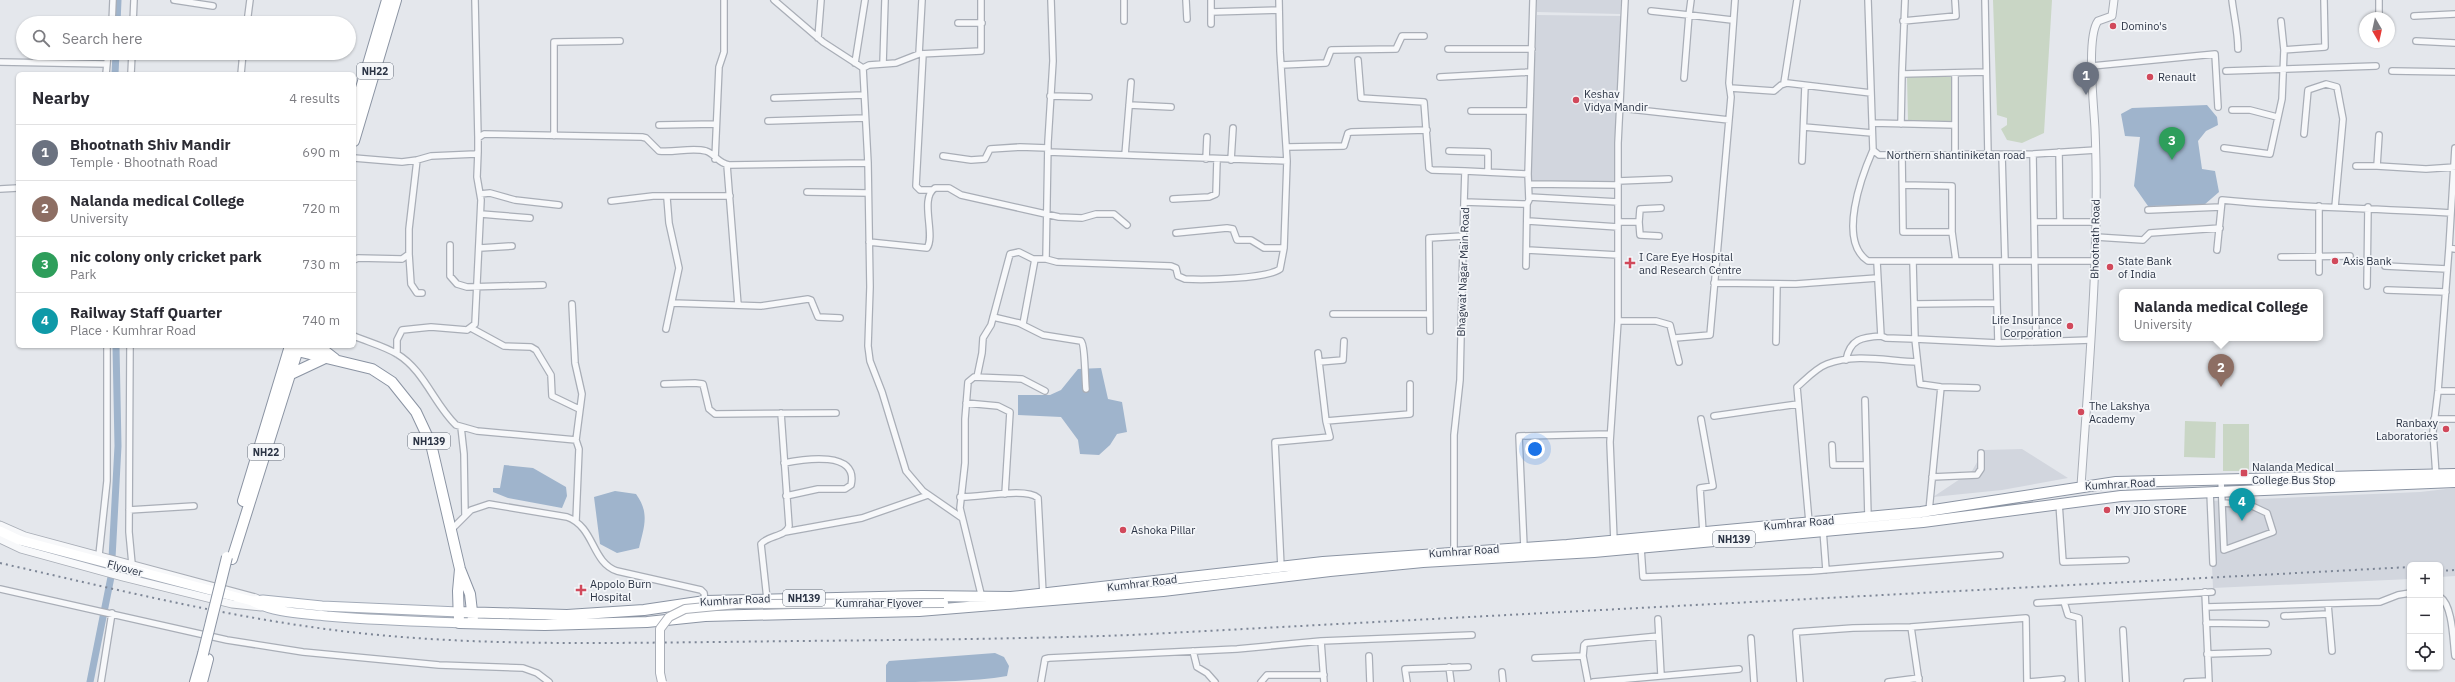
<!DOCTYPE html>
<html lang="en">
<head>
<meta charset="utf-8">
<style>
  body { margin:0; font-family:"IBM Plex Sans",sans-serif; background:#f2f2f3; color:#2b2b33 }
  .controls { position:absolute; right:12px; bottom:12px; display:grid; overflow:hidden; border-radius:6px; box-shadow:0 1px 3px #0004 }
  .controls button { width:36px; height:36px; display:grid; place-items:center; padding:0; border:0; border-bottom:1px solid #e1e1e2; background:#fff; color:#2b2b33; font:20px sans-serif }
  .compass { position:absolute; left:2359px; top:12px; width:36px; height:36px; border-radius:50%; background:#fff; box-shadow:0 1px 3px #0004; rotate:171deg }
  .you { position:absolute; left:1535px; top:449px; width:14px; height:14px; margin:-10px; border:3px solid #fff; border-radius:50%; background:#1a73e8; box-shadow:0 0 0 6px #1a73e833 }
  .badge { display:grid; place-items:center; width:26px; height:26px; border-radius:50%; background:#d1495b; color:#fff; font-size:13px; font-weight:700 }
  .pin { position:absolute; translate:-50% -33px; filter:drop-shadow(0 1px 2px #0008) }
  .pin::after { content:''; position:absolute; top:21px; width:14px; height:12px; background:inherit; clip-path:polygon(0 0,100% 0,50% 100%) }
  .popup { position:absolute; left:2119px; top:289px; width:204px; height:52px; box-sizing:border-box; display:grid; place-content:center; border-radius:6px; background:#fff; filter:drop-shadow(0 1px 3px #0005); font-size:13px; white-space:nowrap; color:#7c7c81 }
  .popup b { font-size:15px; color:#2b2b33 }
  .popup::after { content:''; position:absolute; left:50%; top:100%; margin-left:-8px; border:8px solid transparent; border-top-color:#fff }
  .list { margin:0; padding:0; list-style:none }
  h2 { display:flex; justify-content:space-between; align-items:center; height:52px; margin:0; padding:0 16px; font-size:17px }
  h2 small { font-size:13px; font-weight:400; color:#7c7c81 }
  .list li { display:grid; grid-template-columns:26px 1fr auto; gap:12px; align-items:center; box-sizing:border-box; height:56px; padding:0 16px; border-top:1px solid #e1e1e2 }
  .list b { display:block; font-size:15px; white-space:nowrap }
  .list p { margin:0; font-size:13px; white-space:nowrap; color:#7c7c81 }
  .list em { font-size:13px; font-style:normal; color:#7c7c81 }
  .icon { flex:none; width:22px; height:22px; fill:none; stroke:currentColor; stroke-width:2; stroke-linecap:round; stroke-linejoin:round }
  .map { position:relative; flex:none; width:2455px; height:682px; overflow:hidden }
  .search { position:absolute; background:#fff; box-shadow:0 1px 3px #0004; left:16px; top:16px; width:340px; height:44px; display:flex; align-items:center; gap:10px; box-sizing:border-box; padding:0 14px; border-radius:22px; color:#7c7c81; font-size:15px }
  .panel { position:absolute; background:#fff; box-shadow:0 1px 3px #0004; left:16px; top:72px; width:340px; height:276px; border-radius:6px }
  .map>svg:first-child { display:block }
  .built { fill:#d2d6de }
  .green { fill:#c9d6c5 }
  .water { fill:#9fb4cc }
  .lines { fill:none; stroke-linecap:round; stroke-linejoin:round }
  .canal { stroke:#9fb4cc; stroke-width:7 }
  .minor-casing { stroke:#a9aeb7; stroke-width:8 }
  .tertiary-casing { stroke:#a9aeb7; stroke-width:9 }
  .primary-casing { stroke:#a3abb8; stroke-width:11 }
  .trunk-casing { stroke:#8b94a3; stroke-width:12 }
  .minor { stroke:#f7f8fa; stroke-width:5.5 }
  .tertiary { stroke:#f7f8fa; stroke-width:7 }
  .primary { stroke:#fff; stroke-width:9 }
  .trunk { stroke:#fff; stroke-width:10 }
  .rail { stroke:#7d8696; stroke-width:2; stroke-dasharray:2 4; stroke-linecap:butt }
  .secondary-bridge-casing { stroke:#a9aeb7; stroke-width:10; stroke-linecap:butt }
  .trunk-bridge-casing { stroke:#8b94a3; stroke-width:12; stroke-linecap:butt }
  .secondary-bridge { stroke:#fff; stroke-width:8 }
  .trunk-bridge { stroke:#fff; stroke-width:10 }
  .poi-dot { fill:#d1495b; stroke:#f4f6f9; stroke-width:1.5 }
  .labels { text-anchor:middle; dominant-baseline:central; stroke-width:3.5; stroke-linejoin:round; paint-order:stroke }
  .shield { fill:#f4f6f9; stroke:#676e7b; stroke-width:1 }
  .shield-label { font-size:10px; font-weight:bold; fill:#2b3445 }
  .poi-label { font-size:11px; fill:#2b3445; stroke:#f4f6f9; text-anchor:start }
  .street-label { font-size:11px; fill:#2b3445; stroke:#f4f6f9 }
</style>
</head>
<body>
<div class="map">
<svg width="2455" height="682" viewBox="0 0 2455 682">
  <rect width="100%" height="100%" fill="#e4e7ec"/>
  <path class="built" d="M1537,0H1621L1620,14L1537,12Z
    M1537,15L1621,16L1618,185L1529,184Z
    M2022,449L2068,478L2002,490L1933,497L1972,471L1984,450Z
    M2455,488V576L2440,577V565H2410V579L2213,588L2209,501L2420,492Z"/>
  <path class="green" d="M1993,0H2052L2044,133L2022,143L2007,140L2001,129L2007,125V118L1997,115Z
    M1907,77H1952L1951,122L1908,121Z
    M2185,421L2216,422L2215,458L2184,457Z
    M2223,424H2249V471H2223Z"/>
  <path class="water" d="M2207,105L2217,117L2218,125L2206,131L2198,141L2202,169L2215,171L2219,192L2204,205L2148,206L2134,186L2140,137L2125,136L2121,114L2132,108Z
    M1101,368L1108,399L1122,402L1127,432L1117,434L1110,445L1099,455L1080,454L1078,440L1061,417L1018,415V395H1050L1061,390L1078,369Z
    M504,465L533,468L566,487L567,496L562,508L508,498L493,492V488H500Z
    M615,491L636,494C650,513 644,527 639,548L617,553L600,544L594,497Z
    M995,653L1004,657L1009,666L1007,676C975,682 920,682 886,682V665L889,661Z"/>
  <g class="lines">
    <path class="canal" d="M117,23L118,0
      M115,74L116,53
      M90,682L111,577L118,446L116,346"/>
    <g class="minor-casing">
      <path id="minor" d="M174,0L213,6
        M475,0L478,138
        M774,0L823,42L863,68
        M885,0L883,64L869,65L863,68L868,163L870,287L868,346L870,361L882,392L906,471L923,491L962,518
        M1124,0V21
        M1186,0L1187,19
        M1211,0V24
        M1868,0L1873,150L1879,155L2033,154L2096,150
        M1905,0L1902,74L1986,72
        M1985,0L1988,155
        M2232,0C2234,17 2238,32 2238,49
        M1651,11L1689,15L1691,0
        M1211,12L1279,10
        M2414,16L2455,14
        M2379,18V0
        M1903,21L1956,16L1955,0
        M112,23L113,0
        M133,23L134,0
        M247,23L250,0
        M958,23H982
        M818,38L821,0
        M2416,41L2455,43
        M1448,49H1532
        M2284,50L2325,47L2324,0
        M919,54L922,0
        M923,54L916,186L920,190H932
        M1358,60L1361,98L1424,102L1429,168L1432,170L1465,171
        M0,62L107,64
        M855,63L865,0
        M883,64L896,63L919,54L981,51V0
        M1281,65L1326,63L1331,50L1396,49L1402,36H1424
        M2092,66L2215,54L2218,107
        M2226,71L2376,66
        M2392,71L2455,72
        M106,74L108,53
        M131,74L132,53
        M241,74L243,53
        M1440,77L1530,72
        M1684,78L1689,15L1732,20
        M1784,83L1797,0
        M1730,88L1774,91L1781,85L1787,83L1871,93
        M1050,96L1089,97
        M774,98L864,95
        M1129,105L1171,107
        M1620,108L1729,120
        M2232,110H2250L2277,117
        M1471,111H1529
        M768,121L865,118
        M1872,123L1955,125
        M1901,124L1902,74
        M659,125L716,124
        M1804,127L1872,133
        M2304,134L2308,90L2326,84L2337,87L2343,119L2335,207
        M2379,135L2377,166L2426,169L2455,167
        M554,136V42L620,41
        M1287,147L1344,146L1348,133L1351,132L1427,130
        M2224,148L2270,154L2282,99L2284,50L2281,21
        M2455,148L2449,248L2455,249
        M1873,150C1862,175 1837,241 1868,261H2095
        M1449,151L1488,152V172
        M1048,152L1287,161
        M2059,152L2060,222
        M2033,154L2036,342
        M1125,155L1131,82
        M1902,155L1903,232H1952L1956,261
        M1955,155V73
        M2002,155L2005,261
        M943,156L971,160L985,159L990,149L1020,147L1048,148
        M354,158L402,162L417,160L409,229V254L402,259L358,258L354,260
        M715,159L719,67L724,52V0
        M1206,159L1207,137
        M417,160L431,156L476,154L478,152V138L484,134L642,137L646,138L659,151C674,153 691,147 706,151C715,154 718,163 729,165L868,163
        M1231,160L1233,128
        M1802,161L1805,86
        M727,165L738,305
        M2356,166H2377
        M1618,181L1669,179
        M1529,184L1618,185
        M1903,185L1952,186V232
        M0,189L18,188
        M807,192L868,193
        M480,194L490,193L515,200L559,205
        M1529,197L1618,202
        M1173,199L1209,197L1216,194L1217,160
        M611,201L653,196H730
        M1464,202L1465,171L1528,174
        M2148,210L2221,207
        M481,214L530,218
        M1528,221L1618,227
        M1618,222H1639L1640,209L1661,208
        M1639,222L1640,235L1659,236
        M2035,222H2095
        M1176,233L1227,228L1233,229L1237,240H1251L1264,248H1284
        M2096,237L2143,240L2150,233L2220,228
        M869,242L927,248C936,235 919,198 935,188H949L961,195L1059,217L1082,218L1096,214H1114L1127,225
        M450,245V276L457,284L467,287L543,285
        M480,248L512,246
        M1527,250L1618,255
        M2217,250L2222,200C2298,208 2375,208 2451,213
        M409,254L411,284L417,293H422
        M2281,257L2350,256
        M1046,259L1057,262L1171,266L1176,268L1178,276L1185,279C1204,280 1266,279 1280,269L1284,248L1287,161L1280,51L1279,0
        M1996,261L1998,343L2091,340
        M1877,262L1881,336L1886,338L1915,339L1920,384L1941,387L1977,388
        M1913,262L1915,339L1998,343
        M1526,266L1527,204
        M2385,266L2447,269
        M2319,272V206
        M1714,283L1796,284L1877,278
        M2367,286L2368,207
        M2387,290L2446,292
        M672,303L761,306L808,299L811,300L818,317L840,318
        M572,304L575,363L582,394L576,440
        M1914,304L1997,303
        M1333,314H1429
        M993,317L1019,323L1043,335L1081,341C1085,344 1085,380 1086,389
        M1618,321H1656L1670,325L1679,362
        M1023,324L1035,259
        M471,328L504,346L531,347L536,350L551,375L552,396L579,409
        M666,329L679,268L669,223L667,198
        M1430,331L1429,238L1463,236
        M354,336C368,342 384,346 397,354C424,370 434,404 456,425L477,431L576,440L579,449L576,521
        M1675,338L1710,335L1731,97L1729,83L1735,0
        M1776,342L1777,284
        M130,346L129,532L132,564
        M397,354V340L402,330L431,327L467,330L475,324L481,200L477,177L478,152
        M1846,360C1850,339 1862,337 1881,336
        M1319,362L1343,360L1344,341
        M977,377L982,353L983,338L991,325L1010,254L1019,252L1033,259H1046L1048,142L1053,61L1051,0
        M664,384L695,383L703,384L709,409L715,414L836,413
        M2438,391H2455
        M1865,400L1868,517
        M966,403L998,406L1010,412L1005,494
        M1714,416L1798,404
        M1701,419L1713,486L1700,488L1703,532
        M2434,419H2455
        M1326,421L1410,414V384
        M461,427L464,454L465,515
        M1832,445L1833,465H1866
        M784,463C804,459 859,450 851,485L845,489H818L786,496
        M2436,475L2433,432L2438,391L2449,248
        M1932,477L1977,475L1981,469V453
        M2221,480L2224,550L2273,532L2267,513L2250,505L2223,503
        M2210,492L2213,563
        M960,497C978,498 1026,487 1038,498L1043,594
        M2059,503L2063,562L2126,560
        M129,510L194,506
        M1929,511L1941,387
        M1809,522L1797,387C1805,380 1816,368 1827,364C1856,353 1887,361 1917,362
        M451,530L471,510L489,504L567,517C595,527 591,562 617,571L701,590L704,593L705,601
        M1823,530L1826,570
        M785,532L862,518L928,495
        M1614,541L1610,442L1618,321V143L1625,0
        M1524,547L1519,436L1610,434
        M1641,548L1643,577L1812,571L2000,555
        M1454,554V435L1460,380L1464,202L1522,204H1527L1529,200L1528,174L1533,0
        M99,555L107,481V346
        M1281,567L1275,442L1330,437L1326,421L1318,353
        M0,589L227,640L303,652L439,665L523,668L537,673L549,682
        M2205,592L2209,682
        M2440,597C2453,605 2453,642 2455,656
        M982,598L960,508L965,463V419L968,382L974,377L1022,379L1045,391
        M767,599L761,544C768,535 786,537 789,526L781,413
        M2064,602L2068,615L2079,618L2082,682
        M2037,603L2212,592
        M2328,604L2332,651
        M2206,607L2380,602L2398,595L2410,593
        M2284,616L2328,614
        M1658,619L1661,675
        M2206,623L2266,624
        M1911,627L2026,618L2027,682
        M2123,630L2126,682
        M1751,638L1754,682
        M1193,651L1197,667L1207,673L1215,682
        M2207,654L2268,652
        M1369,656L1370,682
        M1583,656L1584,645L1586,643L1659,636
        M1535,658L1583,656L1588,682
        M1449,667L1451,682
        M1502,672L1503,682
        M101,682L112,613
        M1041,682L1045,659L1049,658L1237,649L1321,641
        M1261,682L1267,675H1324
        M1324,682L1321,641L1472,635
        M1407,682L1405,669L1468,667
        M1593,682L1739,669
        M1800,682L1796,632L1853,628L1911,627L1919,682
        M1888,682L1919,678
        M2029,682L2062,679
        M2187,682L2209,681"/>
    </g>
    <g class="tertiary-casing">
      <path id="tertiary" d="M2081,486C2089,367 2100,248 2095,129C2094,107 2086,37 2098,21L2112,16L2114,0
        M0,525L25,536L256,598
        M0,539L21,549L123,577L232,604L261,607"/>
    </g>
    <g class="primary-casing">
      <path id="primary" d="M0,531L19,540L252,601C275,613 301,613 327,616C371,620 415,621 459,623
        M253,601L263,600L322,606L459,612"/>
    </g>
    <g class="trunk-casing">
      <path id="trunk" d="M354,112L387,0
        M354,141L396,0
        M306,346L326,352L335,359
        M289,349L372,369L392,382L416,412L431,444L460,569L470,594L473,620
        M291,374L323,359
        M243,501L290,346
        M232,559L299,346
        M460,569L458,591L459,623L545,625L647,622L705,616L919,611L1163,591L1330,571L1423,562L1594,552L1923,522L2121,496L2455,482
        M459,612L567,615L644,610L705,601L922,596L1011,597L1323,562L1567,545L1921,512L2116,482L2455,474
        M195,682L203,654
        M202,682L208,659"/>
    </g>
    <use href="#minor" class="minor"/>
    <use href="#tertiary" class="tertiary"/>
    <use href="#primary" class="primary"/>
    <use href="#trunk" class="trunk"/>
    <path class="rail" d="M0,563C119,590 238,620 359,633C479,646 599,643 719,642C857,640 994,640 1131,635L2410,567
      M2440,571L2455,570"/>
    <g class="secondary-bridge-casing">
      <path id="secondary-bridge" d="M662,682L660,673V629L669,617L685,609L737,604L944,603"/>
    </g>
    <g class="trunk-bridge-casing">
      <path id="trunk-bridge" d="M203,654L227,557"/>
    </g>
    <use href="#secondary-bridge" class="secondary-bridge"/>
    <use href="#trunk-bridge" class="trunk-bridge"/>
  </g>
  <g class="poi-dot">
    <circle cx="2113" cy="26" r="4"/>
    <circle cx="2150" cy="77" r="4"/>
    <circle cx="1576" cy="100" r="4"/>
    <circle cx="2335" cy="261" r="4"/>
    <path d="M1628 257h4v4h4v4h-4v4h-4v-4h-4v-4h4z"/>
    <circle cx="2110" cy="267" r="4"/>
    <circle cx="2070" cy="326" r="4"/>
    <circle cx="2081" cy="412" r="4"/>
    <circle cx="2446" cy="429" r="4"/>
    <rect x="2240" y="469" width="8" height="8" rx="2"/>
    <circle cx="2107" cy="510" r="4"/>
    <circle cx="1123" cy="530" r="4"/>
    <path d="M579 584h4v4h4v4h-4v4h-4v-4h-4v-4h4z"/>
  </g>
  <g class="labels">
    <g class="shield">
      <rect x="357" y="63" width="36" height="16" rx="3"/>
      <rect x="408" y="433" width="42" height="16" rx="3"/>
      <rect x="248" y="444" width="36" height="16" rx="3"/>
      <rect x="1713" y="531" width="42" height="16" rx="3"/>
      <rect x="783" y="590" width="42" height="16" rx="3"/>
    </g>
    <g class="shield-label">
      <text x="375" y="71">NH22</text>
      <text x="429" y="441">NH139</text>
      <text x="266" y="452">NH22</text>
      <text x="1734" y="539">NH139</text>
      <text x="804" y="598">NH139</text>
    </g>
    <g class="poi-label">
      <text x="2121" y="26">Domino's</text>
      <text x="2158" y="77">Renault</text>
      <text x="1584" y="94">Keshav<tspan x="1584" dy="13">Vidya Mandir</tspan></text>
      <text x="1639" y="257">I Care Eye Hospital<tspan x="1639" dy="13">and Research Centre</tspan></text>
      <text x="2118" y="261">State Bank<tspan x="2118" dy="13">of India</tspan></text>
      <text x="2343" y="261">Axis Bank</text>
      <text x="2062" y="320" text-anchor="end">Life Insurance<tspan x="2062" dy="13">Corporation</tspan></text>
      <text x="2089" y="406">The Lakshya<tspan x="2089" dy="13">Academy</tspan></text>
      <text x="2438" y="423" text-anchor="end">Ranbaxy<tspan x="2438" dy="13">Laboratories</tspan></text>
      <text x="2252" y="467">Nalanda Medical<tspan x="2252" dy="13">College Bus Stop</tspan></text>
      <text x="2115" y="510">MY JIO STORE</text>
      <text x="1131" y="530">Ashoka Pillar</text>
      <text x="590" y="584">Appolo Burn<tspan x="590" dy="13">Hospital</tspan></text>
    </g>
    <g class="street-label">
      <text x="1956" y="155">Northern shantiniketan road</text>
      <text transform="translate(2095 239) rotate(-89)">Bhootnath Road</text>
      <text transform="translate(1463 272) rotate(-88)">Bhagwat Nagar Main Road</text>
      <text transform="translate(2120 484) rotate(-3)">Kumhrar Road</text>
      <text transform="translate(1799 523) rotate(-5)">Kumhrar Road</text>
      <text transform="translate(1464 551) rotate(-4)">Kumhrar Road</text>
      <text transform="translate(125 568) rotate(15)">Flyover</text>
      <text transform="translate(1142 583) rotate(-7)">Kumhrar Road</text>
      <text transform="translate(735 600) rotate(-3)">Kumhrar Road</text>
      <text x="879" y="603">Kumrahar Flyover</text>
    </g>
  </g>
</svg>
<div class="controls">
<button>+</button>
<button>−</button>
<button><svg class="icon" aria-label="locate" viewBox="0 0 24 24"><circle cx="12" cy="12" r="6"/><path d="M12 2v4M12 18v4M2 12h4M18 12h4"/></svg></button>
</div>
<svg class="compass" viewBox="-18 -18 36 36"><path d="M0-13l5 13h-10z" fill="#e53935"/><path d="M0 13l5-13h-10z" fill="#7c7c81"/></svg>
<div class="you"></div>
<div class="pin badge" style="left:2086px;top:95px;background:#6b7280">1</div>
<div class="pin badge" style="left:2221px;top:387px;background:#8d6e63">2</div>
<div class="popup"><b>Nalanda medical College</b>University</div>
<div class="pin badge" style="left:2172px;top:160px;background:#2e9e5b">3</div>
<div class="pin badge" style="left:2242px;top:521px;background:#0f9aa8">4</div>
<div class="search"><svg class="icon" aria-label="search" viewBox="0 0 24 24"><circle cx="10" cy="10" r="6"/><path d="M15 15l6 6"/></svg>Search here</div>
<section class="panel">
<h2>Nearby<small>4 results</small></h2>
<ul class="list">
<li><span class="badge" style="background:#6b7280">1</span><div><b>Bhootnath Shiv Mandir</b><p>Temple · Bhootnath Road</p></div><em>690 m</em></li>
<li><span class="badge" style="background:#8d6e63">2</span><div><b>Nalanda medical College</b><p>University</p></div><em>720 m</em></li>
<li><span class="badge" style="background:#2e9e5b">3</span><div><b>nic colony only cricket park</b><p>Park</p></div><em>730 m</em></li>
<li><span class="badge" style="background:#0f9aa8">4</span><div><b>Railway Staff Quarter</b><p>Place · Kumhrar Road</p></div><em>740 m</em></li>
</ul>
</section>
</div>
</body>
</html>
